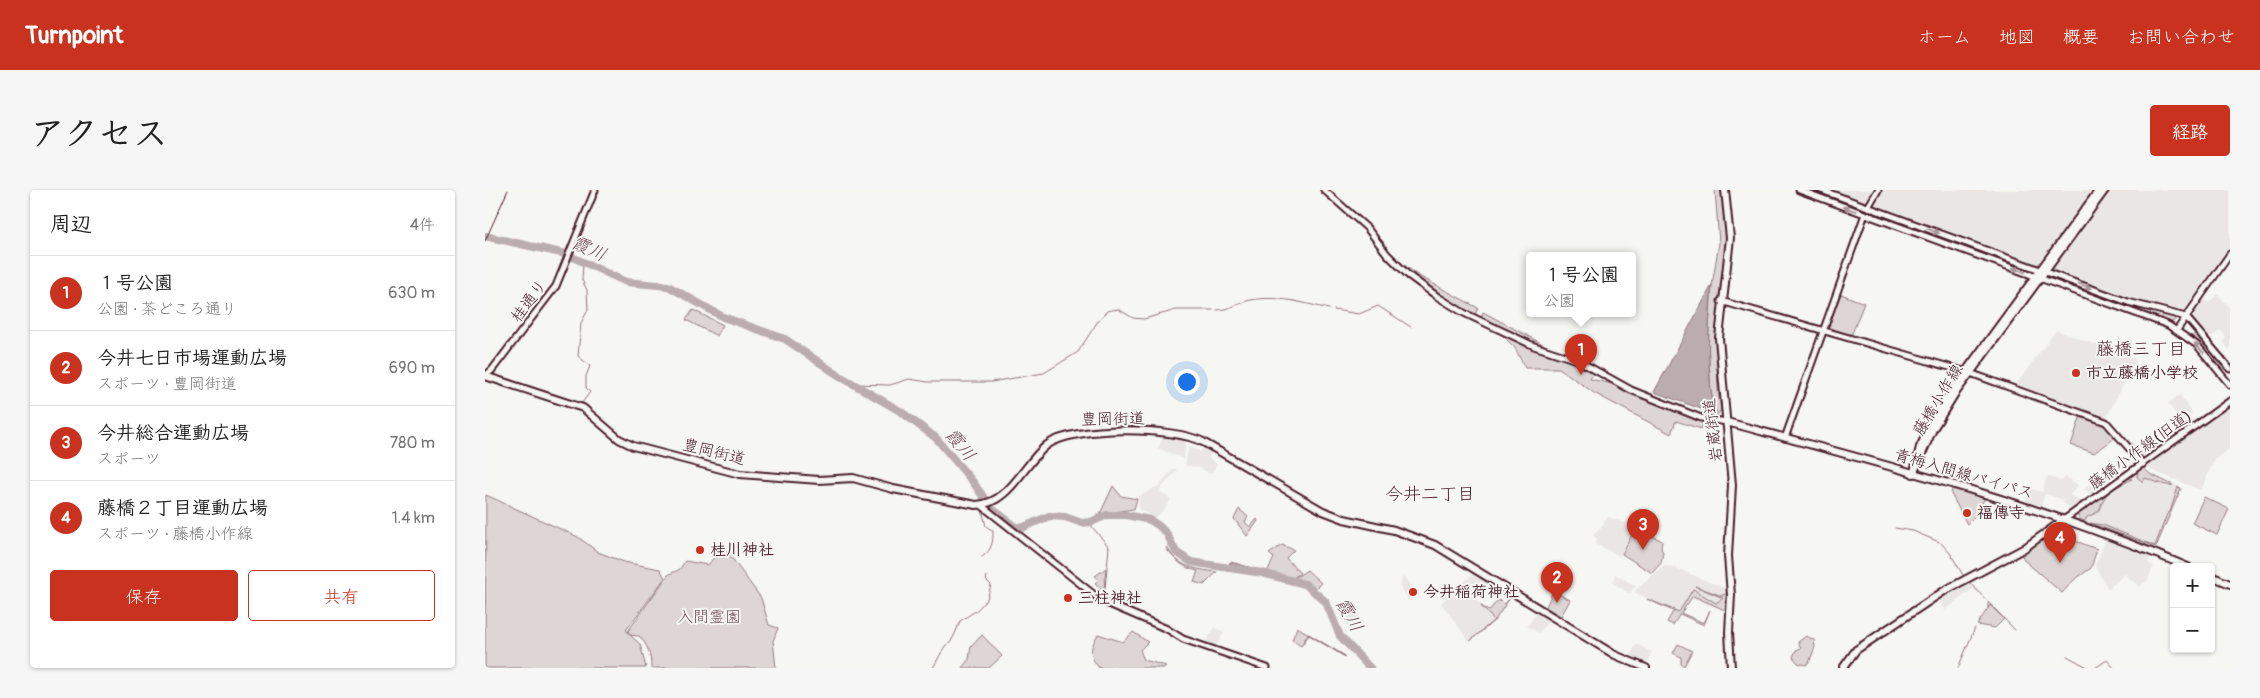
<!DOCTYPE html>
<html lang="ja">
<head>
<meta charset="utf-8">
<style>
  body { margin:0; font-family:Pangolin,"Klee One",sans-serif; background:#f6f6f6; color:#222 }
  .controls { position:absolute; right:15px; bottom:15px; display:grid; overflow:hidden; border-radius:5px; box-shadow:0 1px 4px #0004 }
  .controls button { width:45px; height:45px; display:grid; place-items:center; padding:0; border:0; border-bottom:1px solid #e0e0e0; background:#fff; color:#222; font:25px sans-serif }
  .you { position:absolute; left:701px; top:191px; width:18px; height:18px; margin:-12px; border:4px solid #fff; border-radius:50%; background:#1a73e8; box-shadow:0 0 0 8px #1a73e833 }
  .badge { display:grid; place-items:center; width:32px; height:32px; border-radius:50%; background:#c8321e; color:#fff; font-size:16px; font-weight:700 }
  .pin { position:absolute; translate:-50% -41px; filter:drop-shadow(0 1px 2px #0008) }
  .pin::after { content:''; position:absolute; top:26px; width:18px; height:15px; background:inherit; clip-path:polygon(0 0,100% 0,50% 100%) }
  .popup { position:absolute; left:1041px; top:62px; width:110px; height:65px; box-sizing:border-box; display:grid; place-content:center; border-radius:5px; background:#fff; filter:drop-shadow(0 1px 4px #0005); font-size:16px; white-space:nowrap; color:#767676 }
  .popup b { font-size:19px; color:#222 }
  .popup::after { content:''; position:absolute; left:50%; top:100%; margin-left:-10px; border:10px solid transparent; border-top-color:#fff }
  .list { margin:0; padding:0; list-style:none }
  h2 { display:flex; justify-content:space-between; align-items:center; height:65px; margin:0; padding:0 20px; font-size:21px }
  h2 small { font-size:16px; font-weight:400; color:#767676 }
  .list li { display:grid; grid-template-columns:32px 1fr auto; gap:15px; align-items:center; box-sizing:border-box; height:75px; padding:0 20px; border-top:1px solid #e0e0e0 }
  .list b { display:block; font-size:19px; white-space:nowrap }
  .list p { margin:0; font-size:16px; white-space:nowrap; color:#767676 }
  .list em { font-size:16px; font-style:normal; color:#767676 }
  .actions { display:flex; gap:10px; padding:15px 20px }
  .actions a { flex:1; padding:11px 0; border:1px solid #c8321e; border-radius:5px; text-align:center; font-size:18px; color:#c8321e }
  .actions .main { background:#c8321e; color:#fff }
  .map { position:relative; flex:none; width:1745px; height:478px; overflow:hidden; border-radius:5px }
  header { display:flex; align-items:center; gap:30px; box-sizing:border-box; height:70px; padding:0 25px; background:#c8321e; color:#fff }
  header strong { font-size:24px }
  nav { display:flex; gap:28px; margin-inline-start:auto; font-size:18px }
  .intro { display:flex; align-items:center; justify-content:space-between; box-sizing:border-box; height:120px; padding:0 30px }
  h1 { margin:0; font-size:35px }
  .button { padding:12px 22px; border-radius:5px; background:#c8321e; color:#fff; font-size:18px; font-weight:700 }
  main { display:flex; gap:30px; padding:0 30px }
  aside { flex:1; background:#fff; border-radius:5px; box-shadow:0 1px 4px #0004 }
  .map>svg:first-child { display:block }
  .built { fill:#e9e6e3 }
  .green { fill:#ddd6d5; stroke:#947a80 }
  .water { fill:#bbadae; stroke:#8e747a }
  .lines { fill:none; stroke-linecap:round; stroke-linejoin:round }
  .stream { stroke:#8e747a; stroke-width:1 }
  .river { stroke:#bbadae; stroke-width:8 }
  .minor-casing { stroke:#4a1f2b; stroke-width:9 }
  .major-casing { stroke:#4a1f2b; stroke-width:10 }
  .minor { stroke:#f6f6f2; stroke-width:5 }
  .major { stroke:#f6f6f2; stroke-width:6 }
  .rail { stroke:#4a1f2b; stroke-width:1 }
  .oneway { fill:#a99598 }
  .poi-dot { fill:#c8321e; stroke:#f6f6f2; stroke-width:2 }
  .labels { text-anchor:middle; dominant-baseline:central; stroke-width:4; stroke-linejoin:round; paint-order:stroke }
  .street-label { font-size:16px; fill:#4a1f2b; stroke:#f6f6f2 }
  .poi-label { font-size:16px; font-weight:bold; fill:#4a1f2b; stroke:#f6f6f2; text-anchor:start }
  .park-label { font-size:16px; fill:#6f4d56; stroke:#f6f6f2 }
  .water-label { font-size:18px; font-style:italic; fill:#6c4a52; stroke:#f6f6f2 }
  .neighbourhood-label { font-size:18px; fill:#4a1f2b; stroke:#f6f6f2 }
</style>
</head>
<body>
<header>
<strong>Turnpoint</strong>
<nav><a>ホーム</a><a>地図</a><a>概要</a><a>お問い合わせ</a></nav>
</header>
<div class="intro"><h1>アクセス</h1><a class="button">経路</a></div>
<main>
<aside>
<h2>周辺<small>4件</small></h2>
<ul class="list">
<li><span class="badge">1</span><div><b>１号公園</b><p>公園 · 茶どころ通り</p></div><em>630 m</em></li>
<li><span class="badge">2</span><div><b>今井七日市場運動広場</b><p>スポーツ · 豊岡街道</p></div><em>690 m</em></li>
<li><span class="badge">3</span><div><b>今井総合運動広場</b><p>スポーツ</p></div><em>780 m</em></li>
<li><span class="badge">4</span><div><b>藤橋２丁目運動広場</b><p>スポーツ · 藤橋小作線</p></div><em>1.4 km</em></li>
</ul>
<div class="actions"><a class="main">保存</a><a>共有</a></div>
</aside>
<div class="map">
<svg width="1745" height="478" viewBox="0 0 1745 478">
  <rect width="100%" height="100%" fill="#f6f6f2"/>
  <filter id="ink" filterUnits="userSpaceOnUse"><feTurbulence type="fractalNoise" baseFrequency=".02" numOctaves="2"/><feDisplacementMap in="SourceGraphic" scale="10" xChannelSelector="R" yChannelSelector="G"/><feConvolveMatrix kernelMatrix="1 2 1 2 8 2 1 2 1" color-interpolation-filters="sRGB"/></filter>
  <g filter="url(#ink)">
    <path class="built" d="M1343,0H1745V57L1698,122L1640,108Z
      M1732,104L1745,118V161L1738,151L1741,148L1736,140L1724,148L1708,128V124L1718,109L1724,113Z
      M1571,140L1651,170L1621,228L1530,196Z
      M1695,205L1707,223L1696,231L1683,213Z
      M1745,214V232L1743,234L1745,237V258L1729,270L1716,300L1666,280L1662,275Z
      M679,245L701,248L699,269L673,258Z
      M719,256L728,261L723,268L732,274L726,284L716,278L700,275L704,257L716,262Z
      M1658,278L1665,284L1697,298L1671,357L1594,329L1593,324Z
      M688,279L692,280L674,301L686,310L680,318L670,328L654,319L653,307L675,295Z
      M1562,286L1576,291L1581,287L1593,295L1585,305L1599,313L1589,320L1578,313L1579,310L1560,304L1556,316L1542,311L1541,309L1544,298L1557,302Z
      M1614,289L1620,297L1609,306L1599,299Z
      M1123,327L1150,337L1135,366L1110,354L1112,349L1108,345L1116,338Z
      M1621,349L1666,366L1663,373L1669,376L1662,391L1654,397L1640,384L1623,399L1610,376Z
      M1178,376L1189,377L1243,400L1242,421L1206,407L1195,424L1149,402Z
      M990,382L1011,395L1001,404L989,395L983,403L1011,428L984,451L956,413Z
      M1130,384L1151,396L1144,403L1128,393Z
      M919,386L932,405L925,411L914,396Z
      M1482,391L1489,398L1460,420L1453,408Z
      M871,420L878,432L865,442L860,429Z
      M1053,421L1065,428L1054,443L1042,436Z
      M730,438L739,442L730,458L719,454Z
      M1151,454L1167,462L1161,475L1144,469Z"/>
    <path class="green" d="M1230,0H1237L1241,46L1231,144L1233,201L1236,220L1232,225L1226,203L1223,154L1227,95L1234,53Z
      M907,66L934,86L993,118L990,125C969,125 921,81 907,66Z
      M1607,101L1689,125L1690,130L1684,134L1605,105Z
      M1356,104L1379,113L1366,146L1344,140L1343,137Z
      M208,120L238,135L232,146L201,130Z
      M998,122L1110,182L1105,189L1132,195L1166,211L1219,231L1216,239L1191,231L1186,244L1109,203L1074,178H1040L1030,158L1008,136L996,129Z
      M1712,142L1741,177L1736,181L1706,147Z
      M1596,225L1619,234L1630,248L1609,263L1586,255Z
      M1659,278L1665,284L1688,295C1681,297 1667,290 1660,288L1658,292L1652,287L1653,281Z
      M1643,288L1647,289C1639,294 1625,298 1620,307C1613,318 1618,321 1602,327L1600,331L1594,329L1593,324Z
      M628,296L636,306L652,309L649,319L615,324Z
      M1693,297L1696,298L1671,357L1605,333L1618,335L1670,356L1682,324L1685,322Z
      M1467,299L1500,308L1490,326L1482,334L1466,304Z
      M1,305L93,347L113,362L139,372L175,379L180,388L141,440L145,445L143,441L183,385L195,379L200,371L223,375L238,356L276,408L284,435L293,438L288,451L291,478H166C166,465 163,455 154,446L145,445L155,454L161,478H0Z
      M1719,307L1744,319L1732,345L1707,333Z
      M754,319L763,327L760,332L765,337L772,329L773,331L762,346L749,329Z
      M1151,337L1177,351L1176,359L1178,362L1176,373L1167,383L1137,364Z
      M1571,339L1577,346L1612,359L1606,378L1589,390L1577,403L1540,371L1536,364Z
      M797,355L809,360L801,368L815,383L808,388L744,373L746,372L782,382L789,368L784,364Z
      M682,357C693,378 711,379 732,382L719,395L709,392L713,381C697,378 691,370 681,359Z
      M621,378L618,409L612,405L616,398L610,393L613,390L610,386Z
      M822,380L836,393L831,398L810,388Z
      M1210,396L1237,406L1239,404L1243,406L1242,421L1208,406L1196,423L1219,433L1225,420L1219,435L1195,424L1188,435L1182,432L1188,422H1190L1162,409L1194,422L1208,399L1231,413L1238,408Z
      M1068,401L1085,410L1075,428L1060,419Z
      M1027,405L1010,430L985,451L1009,430L995,415L1004,421L1013,410L1020,414Z
      M1505,415L1519,429L1510,438L1492,435Z
      M812,437L860,466V467L824,445L816,456L807,450Z
      M648,442L663,452L655,460L659,470L681,476L680,478H614C603,464 605,459 613,444L638,452Z
      M497,445L517,466L504,478H477L484,469L486,457Z
      M1321,446L1329,450L1330,457L1324,473L1321,475L1313,473L1308,467L1311,460L1316,458L1313,452Z
      M1193,454L1207,461L1199,476L1196,474V467L1188,463Z"/>
    <path class="water" d="M1227,95C1223,138 1221,181 1230,224L1169,202Z"/>
    <g class="lines">
      <path class="stream" d="M732,120C745,120 754,112 766,110C793,105 818,113 844,119
        M849,120L874,124L893,116L926,137
        M370,194L405,195L424,189L443,192H506L559,183L593,162L613,131L622,121L633,119L648,128L659,129L691,120H728
        M97,213L105,202L101,198V186L105,176L93,166L96,133L103,120L102,100L97,90L98,73
        M603,332L624,357L619,409
        M1410,338L1428,341L1454,352
        M1456,353L1465,363L1478,385
        M497,367C507,360 508,353 508,341L501,336L497,320
        M1483,391L1530,440
        M1503,418V413
        M817,454L823,444L860,466
        M1582,466L1604,478
        M882,476V478
        M448,478L460,456L465,453L470,444L475,431L492,420L502,409L506,395L501,390L502,386
        M1473,478L1490,438
        M1610,478L1622,470L1629,478"/>
      <path class="river" d="M0,46L81,64L141,92L183,96L238,127L300,149L353,185L415,221L451,248L488,292L506,318L530,336L537,338L564,326L580,327L597,333L606,332L622,325H641L665,330L674,336L682,344L691,362L706,372L777,383L820,394L841,412L855,446L885,478"/>
      <g class="minor-casing">
        <path id="minor" d="M839,0L882,38L902,64L923,85L953,107L979,123L1049,156L1092,170L1146,200L1216,228L1242,232
          M1314,0L1683,135L1712,155L1745,195
          M1336,0L1643,112L1701,127L1745,179
          M1383,17L1393,0
          M1236,111L1485,183L1621,232L1658,274
          M1692,140L1745,64
          M0,186L7,180L71,96L110,0
          M1300,248L1380,24
          M496,315L617,411L682,439L698,449L782,478
          M1580,329L1745,211"/>
      </g>
      <g class="major-casing">
        <path id="major" d="M1240,0L1245,48L1234,148L1247,295L1243,366L1246,405L1244,442L1246,478
          M0,186L98,218L134,249L148,256L255,284L334,290L368,288L408,299L491,315C525,314 539,273 562,255C588,235 690,237 718,252L838,321L859,329L909,340L950,355L1130,465L1161,478
          M1242,232C1398,274 1555,314 1703,377
          M1429,282L1435,257L1456,215L1614,0
          M1428,284L1448,239L1469,205L1620,0
          M1726,386L1745,394
          M1358,478L1371,460L1459,401L1538,359L1580,329"/>
      </g>
      <use href="#minor" class="minor"/>
      <use href="#major" class="major"/>
      <path class="rail" d="M0,51L23,0"/>
    </g>
    <defs><path id="oneway-solid" d="M-6-.8H1V-3.2L6.5 0L1 3.2V.8H-6Z" transform="scale(1.25)"/></defs>
    <g class="oneway">
      <use href="#oneway-solid" transform="translate(1365 19) rotate(-160)"/>
      <use href="#oneway-solid" transform="translate(1448 41) rotate(20)"/>
      <use href="#oneway-solid" transform="translate(1534 80) rotate(-160)"/>
      <use href="#oneway-solid" transform="translate(1600 96) rotate(20)"/>
      <use href="#oneway-solid" transform="translate(1714 158) rotate(-133)"/>
    </g>
  </g>
  <g class="poi-dot">
    <circle cx="1591" cy="183" r="5"/>
    <circle cx="1482" cy="323" r="5"/>
    <circle cx="215" cy="360" r="5"/>
    <circle cx="928" cy="402" r="5"/>
    <circle cx="583" cy="408" r="5"/>
  </g>
  <g class="labels">
    <g class="street-label">
      <text transform="translate(44 111) rotate(-53)">桂通り</text>
      <text transform="translate(1453 210) rotate(-59)">藤橋小作線</text>
      <text transform="translate(628 229) rotate(-1)">豊岡街道</text>
      <text transform="translate(1228 240) rotate(-97)">岩蔵街道</text>
      <text transform="translate(1655 260) rotate(-36)">藤橋小作線(旧道)</text>
      <text transform="translate(229 262) rotate(14)">豊岡街道</text>
      <text transform="translate(1479 284) rotate(16)">青梅入間線バイパス</text>
    </g>
    <g class="poi-label">
      <text x="1601" y="183">市立藤橋小学校</text>
      <text x="1492" y="323">福傳寺</text>
      <text x="225" y="360">桂川神社</text>
      <text x="938" y="402">今井稲荷神社</text>
      <text x="593" y="408">三柱神社</text>
    </g>
    <g class="park-label">
      <text x="224" y="427">入間霊園</text>
    </g>
    <g class="water-label">
      <text transform="translate(104 59) rotate(24)">霞川</text>
      <text transform="translate(475 255) rotate(50)">霞川</text>
      <text transform="translate(864 425) rotate(60)">霞川</text>
    </g>
    <g class="neighbourhood-label">
      <text x="1656" y="159">藤橋三丁目</text>
      <text x="945" y="304">今井二丁目</text>
    </g>
  </g>
</svg>
<div class="controls">
<button>+</button>
<button>−</button>
</div>
<div class="you"></div>
<div class="pin badge" style="left:1096px;top:185px">1</div>
<div class="popup"><b>１号公園</b>公園</div>
<div class="pin badge" style="left:1072px;top:413px">2</div>
<div class="pin badge" style="left:1158px;top:360px">3</div>
<div class="pin badge" style="left:1575px;top:373px">4</div>
</div>
</main>
</body>
</html>
